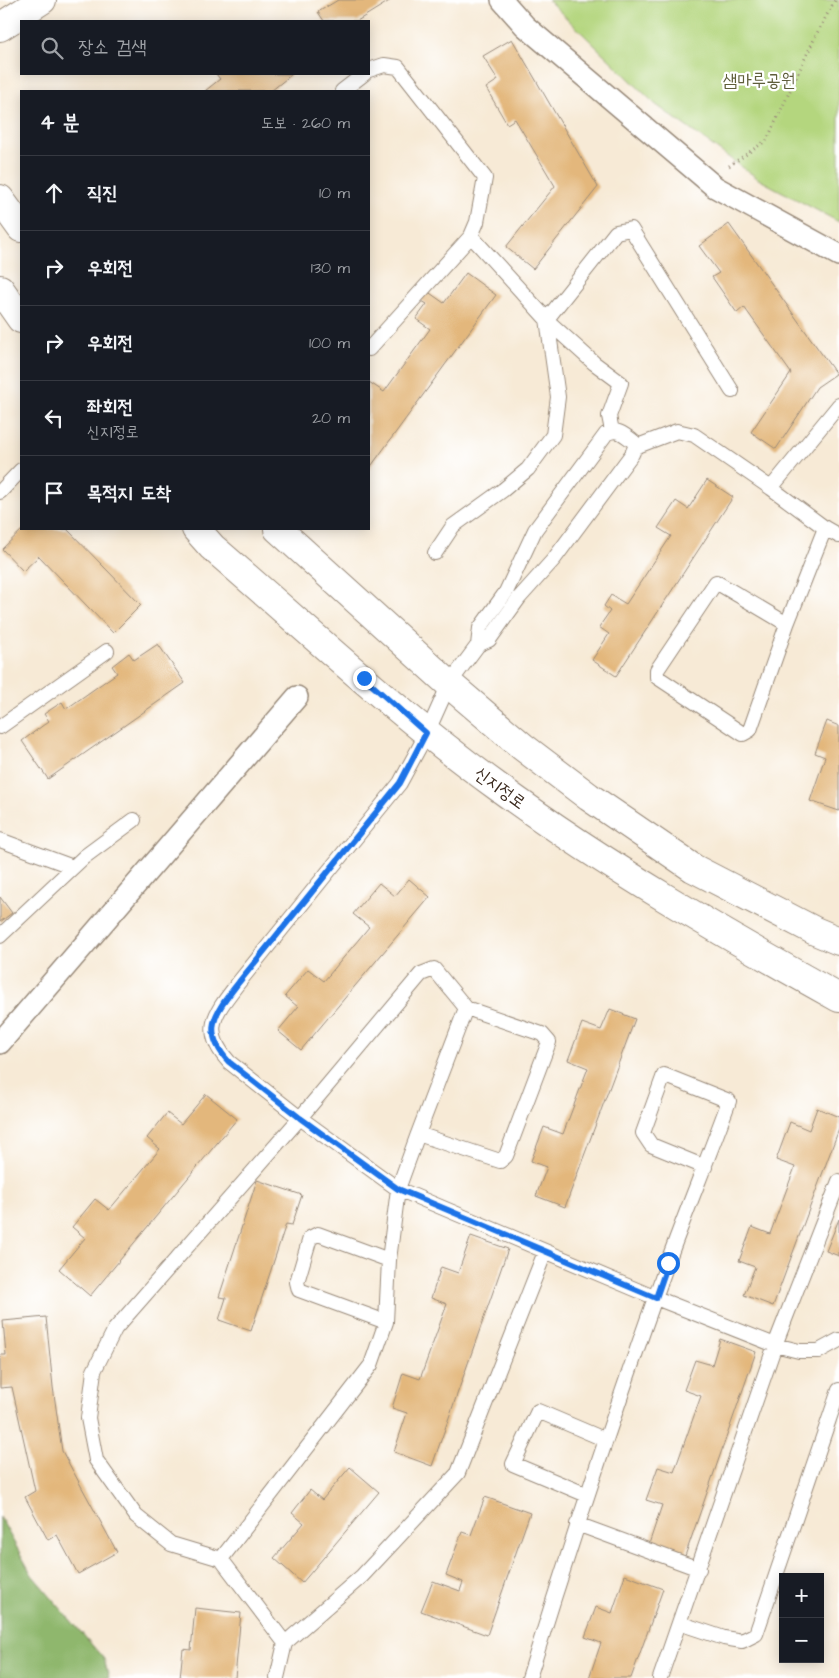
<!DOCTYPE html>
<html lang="ko">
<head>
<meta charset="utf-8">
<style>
  body { margin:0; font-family:"Architects Daughter","Poor Story",sans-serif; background:#20242c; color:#f1f3f6 }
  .controls { position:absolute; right:15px; bottom:15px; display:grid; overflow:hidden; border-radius:0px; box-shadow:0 2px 12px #0003 }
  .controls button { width:45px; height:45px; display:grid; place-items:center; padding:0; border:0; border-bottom:1px solid #363941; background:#171b24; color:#f1f3f6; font:25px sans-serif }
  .stop { position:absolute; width:15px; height:15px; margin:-11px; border:4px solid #1a73e8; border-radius:50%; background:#fff }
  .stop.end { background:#1a73e8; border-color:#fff; box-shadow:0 1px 5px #0008 }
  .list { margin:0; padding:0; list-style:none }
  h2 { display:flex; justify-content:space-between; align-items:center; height:65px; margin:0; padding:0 20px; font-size:21px }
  h2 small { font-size:16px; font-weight:400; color:#9ea1a6 }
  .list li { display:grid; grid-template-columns:32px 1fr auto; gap:15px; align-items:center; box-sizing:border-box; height:75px; padding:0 20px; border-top:1px solid #363941 }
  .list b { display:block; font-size:19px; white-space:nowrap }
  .list p { margin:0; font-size:16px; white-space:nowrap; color:#9ea1a6 }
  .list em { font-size:16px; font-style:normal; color:#9ea1a6 }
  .icon { flex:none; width:28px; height:28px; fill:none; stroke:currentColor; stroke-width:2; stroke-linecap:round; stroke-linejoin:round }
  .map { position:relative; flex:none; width:839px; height:1678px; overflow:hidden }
  .search { position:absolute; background:#171b24; box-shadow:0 2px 12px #0003; left:20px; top:20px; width:350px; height:55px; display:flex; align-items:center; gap:12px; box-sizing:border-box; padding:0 18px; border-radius:0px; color:#9ea1a6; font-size:19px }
  .panel { position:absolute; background:#171b24; box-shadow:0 2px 12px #0003; left:20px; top:90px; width:350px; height:440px; border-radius:0px }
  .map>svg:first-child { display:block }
  .green { fill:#b4d67e; stroke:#78804e }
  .forest { fill:#8fb76d; stroke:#657046 }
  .building { fill:#e3b77b }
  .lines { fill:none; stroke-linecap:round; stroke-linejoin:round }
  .service-casing { stroke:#998a7a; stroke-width:16 }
  .pedestrian-casing { stroke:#998a7a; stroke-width:24 }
  .minor-casing { stroke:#998a7a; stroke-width:30 }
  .tertiary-casing { stroke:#998a7a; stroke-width:30 }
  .path { stroke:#998a7a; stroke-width:3; stroke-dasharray:1 4; stroke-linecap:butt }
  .service { stroke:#fff; stroke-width:14 }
  .pedestrian { stroke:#fff; stroke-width:21 }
  .minor { stroke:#fff; stroke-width:28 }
  .tertiary { stroke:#fff; stroke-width:28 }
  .route { stroke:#1a73e8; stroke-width:6 }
  .labels { text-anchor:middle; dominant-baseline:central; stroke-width:4.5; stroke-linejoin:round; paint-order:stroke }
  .park-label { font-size:18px; fill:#5f5e3b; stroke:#fff }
  .street-label { font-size:18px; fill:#3b2a1e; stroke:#fff }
</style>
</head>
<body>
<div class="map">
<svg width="839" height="1678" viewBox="0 0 839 1678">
  <rect width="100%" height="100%" fill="#fff"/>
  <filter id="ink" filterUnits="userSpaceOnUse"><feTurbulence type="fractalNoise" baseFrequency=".02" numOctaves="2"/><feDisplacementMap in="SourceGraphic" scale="10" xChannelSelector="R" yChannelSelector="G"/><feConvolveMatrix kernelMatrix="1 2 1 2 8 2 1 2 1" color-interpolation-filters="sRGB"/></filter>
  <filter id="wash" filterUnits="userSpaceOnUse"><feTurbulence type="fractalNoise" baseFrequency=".0096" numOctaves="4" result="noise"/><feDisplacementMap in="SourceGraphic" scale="20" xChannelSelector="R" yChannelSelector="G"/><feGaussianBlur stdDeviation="1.12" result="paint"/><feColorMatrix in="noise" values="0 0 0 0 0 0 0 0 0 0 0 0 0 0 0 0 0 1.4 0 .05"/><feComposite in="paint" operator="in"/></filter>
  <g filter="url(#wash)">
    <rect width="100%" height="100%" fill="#f7ead6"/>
    <path class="green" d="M548,0H839V222L760,180L655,104Z"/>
    <path class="forest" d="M0,1517L32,1575L104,1659L109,1678H0Z"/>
    <g id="blocks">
      <path class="building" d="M338,0H391L357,21H324L318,12Z
        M512,39L598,187L533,269L506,247L555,186L515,119L507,124L486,88L498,80L483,56Z
        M216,74H292L271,91H205L220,79Z
        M729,224L836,374L817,387L776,449L751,432L791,373L744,307L737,313L712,277L719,273L699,246Z
        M466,273L496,295L369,469V382L384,392L430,329L416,319L427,304L420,300L427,291L444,303Z
        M707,480L733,497L616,676L592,660L609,634L599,627L610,611L604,606L611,595L626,604L671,536L658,528L676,501L688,509Z
        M23,529H67L141,605L113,633L39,556L23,571L2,549Z
        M158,644L185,683L48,779L22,741L49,721L44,714L62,702L66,709L117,673L112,666L129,653L134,660Z
        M827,721L839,726V811L810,801L825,757L815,753Z
        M409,879L430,897L301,1050L278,1031L298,1007L285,996L308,969L324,981L369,927L353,914L379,883L395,896Z
        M0,897L12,913L0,922Z
        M610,1009L635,1019L565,1207L536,1196L547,1167L531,1161L544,1127L563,1134L588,1068L568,1060L582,1023L601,1030Z
        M206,1094L237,1119L90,1296L59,1269L85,1238L72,1227L95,1199L109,1210L160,1149L147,1138L167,1113L181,1124Z
        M817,1108L839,1117V1129L773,1306L744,1295L755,1267L739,1261L752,1227L770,1234L795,1167L776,1160L790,1122L809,1130Z
        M257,1180L302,1195L292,1225L286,1224L251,1331L219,1320L226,1298L219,1297Z
        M839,1219V1256L826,1251Z
        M471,1236L508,1249L432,1466L394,1452L407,1413L392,1408L403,1373L420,1379L447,1304L431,1298L441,1267L458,1273Z
        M46,1317L53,1387L62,1451L117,1552L78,1574L57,1535L48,1540L25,1497L35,1491L12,1387L0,1388V1355H6L3,1321Z
        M720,1339L756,1352L685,1556L649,1544L662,1505L646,1500L658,1467L674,1472L701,1396L684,1390L695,1360L712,1365Z
        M350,1467L379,1492L302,1583L274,1558L304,1523L292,1513L310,1490L322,1500Z
        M485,1497L530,1513L487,1635L421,1611L433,1581L460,1591L463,1582L446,1575L462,1532L471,1535Z
        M625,1575L663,1589L631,1678H589L601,1643L585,1637L596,1607L612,1613Z
        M195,1608L241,1613L235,1678H180L183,1649L191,1650Z"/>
    </g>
  </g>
  <g filter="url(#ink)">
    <use href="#blocks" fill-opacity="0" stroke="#998a7a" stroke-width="1"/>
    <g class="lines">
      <g class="service-casing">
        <path id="service" d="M369,70L384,65L398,67L485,178L477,222L471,236L369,349
          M342,91L364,74
          M471,236L551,324L594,363L621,383L609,416L612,431
          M635,447L677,431L694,435L771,488L825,528L839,536
          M771,488L839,405
          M0,492L21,470
          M435,553L453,526L503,490L528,469L553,435L558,397L547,319L616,232L631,229L732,391
          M787,624L716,582L657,670V677L743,734L750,730L787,624L825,528
          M478,645L480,628L506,592L535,530L606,434C617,427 625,435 634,442L635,447L632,454L554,559L519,598L489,640L478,645L449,684L427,733L400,783L239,982C217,1011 199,1029 229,1062L300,1118L398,1189L656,1298L775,1345L799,1351H819L839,1340
          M0,727L107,651
          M0,840L73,867
          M0,936L84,857L134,820
          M389,1260L398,1189L418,1134
          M587,1495L513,1464L538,1411L606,1440
          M577,1524L699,1569
          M221,1559L371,1365L386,1322L389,1260L318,1234L310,1238L297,1282L299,1290L386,1322
          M679,1623L724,1638L742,1641L756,1634L839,1390
          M285,1643L221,1559L171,1544L136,1516L96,1460L88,1418L94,1371L115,1329L300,1118L421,974L434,969L466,1008L542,1034L549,1042L506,1156L500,1161L418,1134L466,1008
          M277,1678L285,1643L362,1576L458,1473L545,1252
          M529,1678C572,1539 618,1401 667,1264C687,1209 709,1156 729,1101L664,1075L643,1133L651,1145L705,1167
          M660,1678L775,1345L839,1181"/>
      </g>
      <g class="pedestrian-casing">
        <path id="pedestrian" d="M502,0L525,26L715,187L839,255
          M0,1043L297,697"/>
      </g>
      <g class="minor-casing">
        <path id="minor" d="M0,27L42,0"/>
      </g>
      <g class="tertiary-casing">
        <path id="tertiary" d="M0,199L21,228
          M0,289L21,319
          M196,529L212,547C306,628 397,714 498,787C606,866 722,933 839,998
          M278,529L449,684L523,747L589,797L693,868L815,931L839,941"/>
      </g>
      <path class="path" d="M729,166L767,140L816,35L835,0"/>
      <use href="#service" class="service"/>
      <use href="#pedestrian" class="pedestrian"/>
      <use href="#minor" class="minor"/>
      <use href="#tertiary" class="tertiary"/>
    </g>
  </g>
  <g class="lines" filter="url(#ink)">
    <path class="route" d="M364,678L426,733L400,783L239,982C217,1011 199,1029 229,1062L300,1118L398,1189L656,1298L668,1263"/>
  </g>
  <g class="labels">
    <g class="park-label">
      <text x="759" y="80">샘마루공원</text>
    </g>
    <g class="street-label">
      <text transform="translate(500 788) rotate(36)">신지정로</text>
    </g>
  </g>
</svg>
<div class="controls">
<button>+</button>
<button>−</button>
</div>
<div class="stop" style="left:668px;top:1263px"></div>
<div class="stop end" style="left:364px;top:678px"></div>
<div class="search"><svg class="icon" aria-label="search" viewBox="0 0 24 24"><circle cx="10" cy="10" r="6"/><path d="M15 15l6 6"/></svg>장소 검색</div>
<section class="panel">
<h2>4 분<small>도보 · 260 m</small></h2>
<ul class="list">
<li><svg class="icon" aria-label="ahead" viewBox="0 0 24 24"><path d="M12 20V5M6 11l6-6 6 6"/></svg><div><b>직진</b></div><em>10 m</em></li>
<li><svg class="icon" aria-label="right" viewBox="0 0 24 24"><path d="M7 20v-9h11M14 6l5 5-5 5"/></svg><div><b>우회전</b></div><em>130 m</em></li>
<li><svg class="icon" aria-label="right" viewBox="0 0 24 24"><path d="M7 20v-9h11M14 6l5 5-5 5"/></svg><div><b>우회전</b></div><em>100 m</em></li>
<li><svg class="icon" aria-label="left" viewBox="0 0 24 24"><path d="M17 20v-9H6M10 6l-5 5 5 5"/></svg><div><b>좌회전</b><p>신지정로</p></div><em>20 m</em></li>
<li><svg class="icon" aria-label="arrive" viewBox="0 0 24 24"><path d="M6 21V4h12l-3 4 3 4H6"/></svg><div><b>목적지 도착</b></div></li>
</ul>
</section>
</div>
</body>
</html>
